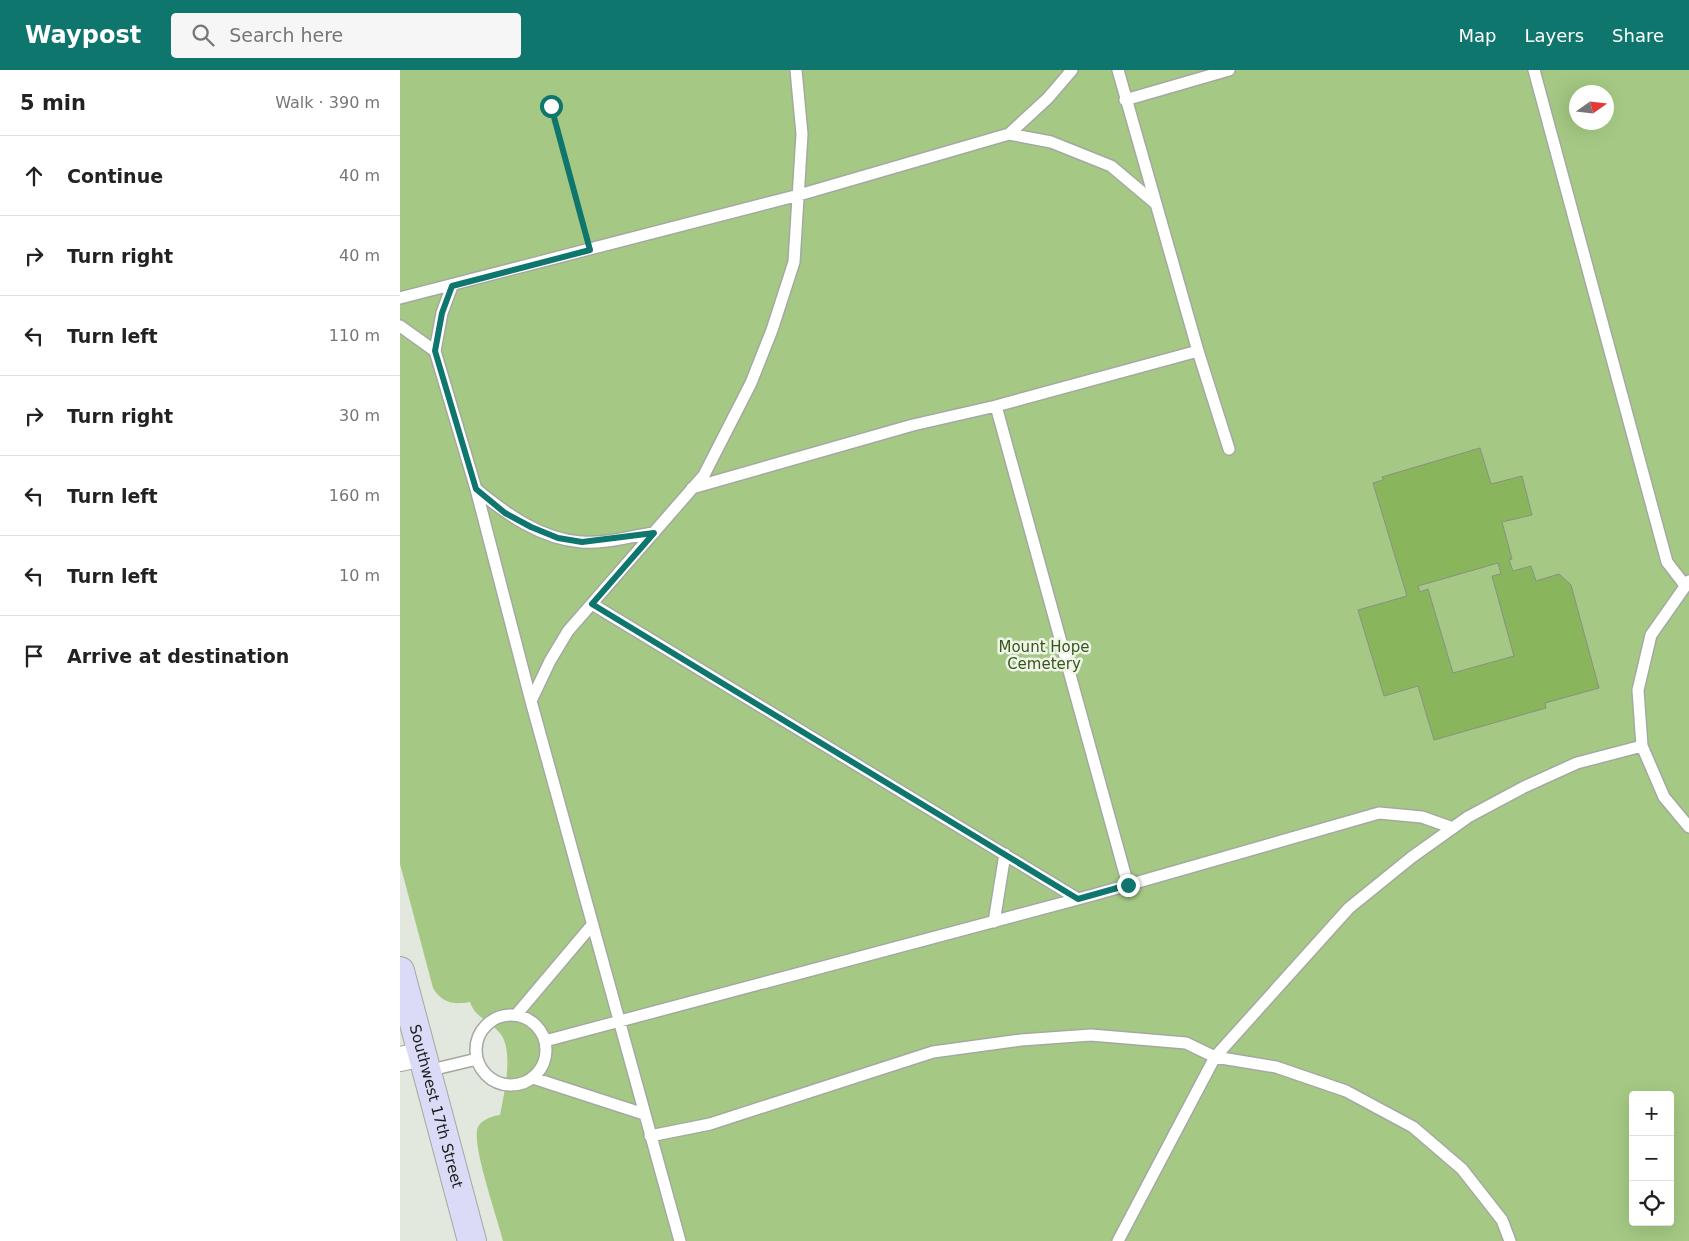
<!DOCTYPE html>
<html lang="en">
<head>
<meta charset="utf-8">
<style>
  body { margin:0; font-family:"DejaVu Sans",sans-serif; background:#f6f6f6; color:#222 }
  .controls { position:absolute; right:15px; bottom:15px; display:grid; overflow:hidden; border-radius:5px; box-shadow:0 5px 20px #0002 }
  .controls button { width:45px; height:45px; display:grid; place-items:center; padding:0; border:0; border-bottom:1px solid #e0e0e0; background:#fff; color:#222; font:25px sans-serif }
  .compass { position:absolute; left:1169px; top:15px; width:45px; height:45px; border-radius:50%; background:#fff; box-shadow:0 5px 20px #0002; rotate:76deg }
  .stop { position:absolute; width:15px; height:15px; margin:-11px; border:4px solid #0f766e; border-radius:50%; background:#fff }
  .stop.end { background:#0f766e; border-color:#fff; box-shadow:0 1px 5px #0008 }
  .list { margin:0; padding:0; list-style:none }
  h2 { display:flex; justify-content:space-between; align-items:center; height:65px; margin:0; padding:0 20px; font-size:21px }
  h2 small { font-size:16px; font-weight:400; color:#767676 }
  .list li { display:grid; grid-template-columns:32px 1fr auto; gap:15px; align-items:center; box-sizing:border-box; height:80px; padding:0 20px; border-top:1px solid #e0e0e0 }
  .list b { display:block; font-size:19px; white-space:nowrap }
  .list em { font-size:16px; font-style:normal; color:#767676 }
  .icon { flex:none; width:28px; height:28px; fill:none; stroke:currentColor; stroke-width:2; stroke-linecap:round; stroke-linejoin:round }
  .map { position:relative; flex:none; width:1289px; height:1171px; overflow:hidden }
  header { display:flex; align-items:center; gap:30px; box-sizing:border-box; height:70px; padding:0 25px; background:#0f766e; color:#fff }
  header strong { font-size:24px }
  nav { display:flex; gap:28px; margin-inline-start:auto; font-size:18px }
  .search { width:350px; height:45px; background:#f6f6f6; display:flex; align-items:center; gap:12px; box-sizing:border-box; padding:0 18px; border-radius:5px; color:#767676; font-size:19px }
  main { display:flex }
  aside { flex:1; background:#fff }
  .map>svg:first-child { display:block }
  .green { fill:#a5c984; fill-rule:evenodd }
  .building { fill:#89b65c; stroke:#8a8f86; fill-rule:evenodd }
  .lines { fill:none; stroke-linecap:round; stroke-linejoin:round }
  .service-casing { stroke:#a4a9a0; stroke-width:14 }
  .minor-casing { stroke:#a4a9a0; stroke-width:26 }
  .secondary-casing { stroke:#a4a9a0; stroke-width:30 }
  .path { stroke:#989d95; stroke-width:3; stroke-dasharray:2.5 4; stroke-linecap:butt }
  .service { stroke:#fff; stroke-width:11 }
  .minor { stroke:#fff; stroke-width:24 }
  .secondary { stroke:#dcdbf7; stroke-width:28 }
  .route { stroke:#0f766e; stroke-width:6 }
  .labels { text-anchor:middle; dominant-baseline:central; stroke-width:5; stroke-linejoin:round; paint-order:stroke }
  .park-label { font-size:15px; fill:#385516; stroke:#f0f5eb }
  .street-label { font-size:15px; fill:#181a16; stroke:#f0f5eb }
</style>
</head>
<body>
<header>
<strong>Waypost</strong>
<div class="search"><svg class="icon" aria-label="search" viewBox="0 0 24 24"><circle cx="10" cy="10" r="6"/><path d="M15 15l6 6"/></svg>Search here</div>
<nav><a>Map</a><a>Layers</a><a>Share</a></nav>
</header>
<main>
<aside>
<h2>5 min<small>Walk · 390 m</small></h2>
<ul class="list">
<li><svg class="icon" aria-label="ahead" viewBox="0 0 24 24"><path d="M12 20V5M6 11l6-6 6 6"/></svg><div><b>Continue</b></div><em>40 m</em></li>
<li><svg class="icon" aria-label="right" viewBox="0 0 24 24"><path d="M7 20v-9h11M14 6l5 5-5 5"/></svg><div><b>Turn right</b></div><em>40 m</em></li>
<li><svg class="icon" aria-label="left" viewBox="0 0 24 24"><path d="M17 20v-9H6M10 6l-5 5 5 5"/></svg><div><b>Turn left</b></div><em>110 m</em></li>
<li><svg class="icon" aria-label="right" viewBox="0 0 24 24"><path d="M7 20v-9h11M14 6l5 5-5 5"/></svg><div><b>Turn right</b></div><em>30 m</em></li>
<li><svg class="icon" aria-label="left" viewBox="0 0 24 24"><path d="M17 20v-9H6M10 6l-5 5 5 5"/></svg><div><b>Turn left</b></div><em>160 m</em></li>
<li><svg class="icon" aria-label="left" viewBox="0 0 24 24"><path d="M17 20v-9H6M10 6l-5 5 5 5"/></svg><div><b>Turn left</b></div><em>10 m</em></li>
<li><svg class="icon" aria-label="arrive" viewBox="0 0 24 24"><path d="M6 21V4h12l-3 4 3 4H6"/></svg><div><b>Arrive at destination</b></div></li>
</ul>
</aside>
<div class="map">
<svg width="1289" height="1171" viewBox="0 0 1289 1171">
  <rect width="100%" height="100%" fill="#e2e8de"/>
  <path class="green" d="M0,0H1289V1171H103C97,1147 74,1082 77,1061C78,1051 91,1046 100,1045C104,1024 115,979 99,962C89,951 75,947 70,932C53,935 42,933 33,918L0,794ZM1176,22H1206V52H1176ZM1233,1025H1270V1152H1233Z"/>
  <path class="building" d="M1080,378L1091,414L1122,406L1132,445L1102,452L1112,489L1109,490L1113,501L1131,496L1136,511L1159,504L1171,515L1199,618L1145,633L1146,638L1034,670L1018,616L984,626L958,540L1007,526L973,413L983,410L982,407ZM1098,493L1101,504L1092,506L1114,586L1053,603L1028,519L1020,522L1018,516Z"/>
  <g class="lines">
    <g class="service-casing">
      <path id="service" d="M718,0L798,281L829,379
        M1134,0L1267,492L1284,514
        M725,30L829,0
        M609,64L651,72L711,96L755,133
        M52,216L42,243L35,281L76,419L131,631L280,1171
        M0,228L399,125L609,64L648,28L672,0
        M0,256L35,281
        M596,336L728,815
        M292,418L513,355L596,336L798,281
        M76,419C106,444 141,469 181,472C205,474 231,466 254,463
        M1289,511L1251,565L1238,620L1242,676L1264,727L1289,757
        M192,534L678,829
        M131,631L150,591L168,561L304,405L351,313L372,260L394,192L402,64L396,0
        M594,852L605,784
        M76 980a35 35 0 1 1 70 0a35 35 0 1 1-70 0Z
        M116,945L192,855
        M145,971L693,825L979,743L1022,747L1053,758
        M27,1001L77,989
        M133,1008L244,1044
        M250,1066L310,1054L533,982L621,970L691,965L786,973L815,987L876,997L946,1021L1013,1057L1062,1099L1102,1150L1110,1171
        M718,1171L815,987L949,838L1012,787L1068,747L1124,717L1177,693L1242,676"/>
    </g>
    <g class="minor-casing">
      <path id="minor" d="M0,989L23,984"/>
    </g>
    <g class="secondary-casing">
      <g id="secondary">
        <path id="s1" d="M0,901L72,1171"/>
      </g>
    </g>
    <path class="path" d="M151,36L186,162"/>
    <use href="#service" class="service"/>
    <use href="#minor" class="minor"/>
    <use href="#secondary" class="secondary"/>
  </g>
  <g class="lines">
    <path class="route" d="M151,36L190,180L52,216L42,243L35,281L76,419L105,443L131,457L158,468L182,472L254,463L192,534L678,829L728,815"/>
  </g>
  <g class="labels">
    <g class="park-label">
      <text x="644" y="577">Mount Hope<tspan x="644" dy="17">Cemetery</tspan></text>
    </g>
    <g class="street-label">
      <text stroke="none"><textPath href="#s1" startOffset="140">Southwest 17th Street</textPath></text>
    </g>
  </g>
</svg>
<div class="controls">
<button>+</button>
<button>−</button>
<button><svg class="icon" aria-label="locate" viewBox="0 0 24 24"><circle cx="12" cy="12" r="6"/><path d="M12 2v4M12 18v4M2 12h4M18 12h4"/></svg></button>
</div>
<svg class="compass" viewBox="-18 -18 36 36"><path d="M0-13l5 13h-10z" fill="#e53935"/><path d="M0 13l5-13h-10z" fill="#767676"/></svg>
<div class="stop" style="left:151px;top:36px"></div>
<div class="stop end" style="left:728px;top:815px"></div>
</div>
</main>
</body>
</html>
